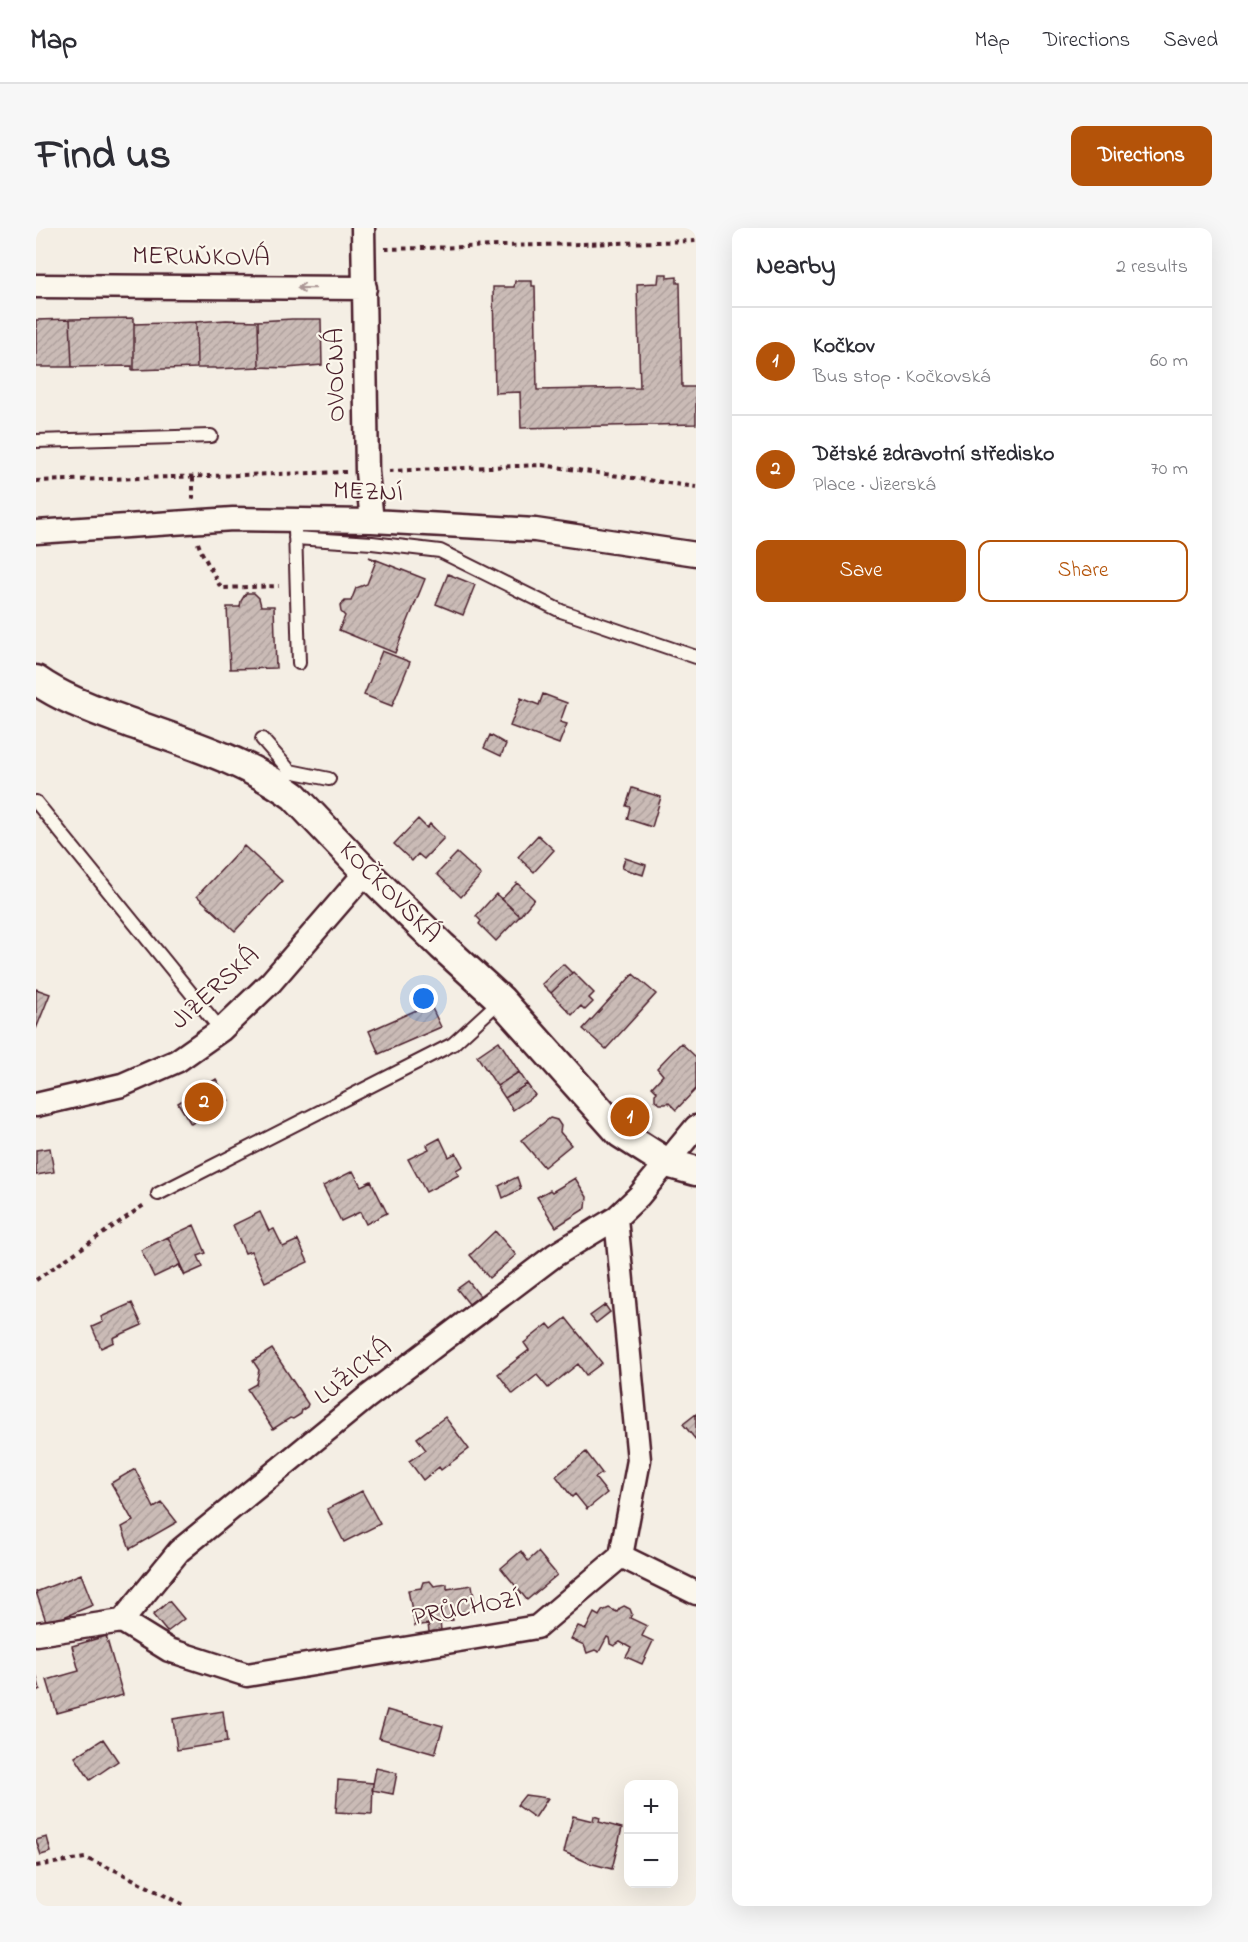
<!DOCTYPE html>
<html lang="en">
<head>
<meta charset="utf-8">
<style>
  body { margin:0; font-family:"Indie Flower",sans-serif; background:#f7f7f7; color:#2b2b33 }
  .controls { position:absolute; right:18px; bottom:18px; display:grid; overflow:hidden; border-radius:12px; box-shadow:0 6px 24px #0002 }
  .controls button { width:54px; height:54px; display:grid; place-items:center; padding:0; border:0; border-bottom:2px solid #e1e1e2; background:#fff; color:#2b2b33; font:30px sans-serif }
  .you { position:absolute; left:388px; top:771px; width:21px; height:21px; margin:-15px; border:4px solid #fff; border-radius:50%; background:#1a73e8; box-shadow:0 0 0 9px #1a73e833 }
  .badge { display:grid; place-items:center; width:39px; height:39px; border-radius:50%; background:#b45309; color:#fff; font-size:20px; font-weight:700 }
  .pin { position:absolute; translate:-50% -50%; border:3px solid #fff; box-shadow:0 2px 6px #0006 }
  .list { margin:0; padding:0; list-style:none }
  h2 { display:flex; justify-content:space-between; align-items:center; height:78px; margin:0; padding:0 24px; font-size:26px }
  h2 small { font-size:20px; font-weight:400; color:#7c7c81 }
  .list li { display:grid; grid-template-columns:39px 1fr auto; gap:18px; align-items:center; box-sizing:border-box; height:108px; padding:0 24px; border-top:2px solid #e1e1e2 }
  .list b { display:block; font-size:22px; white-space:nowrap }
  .list p { margin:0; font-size:20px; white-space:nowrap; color:#7c7c81 }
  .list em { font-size:20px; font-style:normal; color:#7c7c81 }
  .actions { display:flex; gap:12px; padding:18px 24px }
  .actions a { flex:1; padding:14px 0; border:2px solid #b45309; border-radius:12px; text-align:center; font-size:21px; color:#b45309 }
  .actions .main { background:#b45309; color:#fff }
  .map { position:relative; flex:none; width:660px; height:1678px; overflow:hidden; border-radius:12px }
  header { display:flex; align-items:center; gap:36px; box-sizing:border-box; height:84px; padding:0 30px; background:#fff; border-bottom:2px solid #e1e1e2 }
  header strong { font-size:28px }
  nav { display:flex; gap:33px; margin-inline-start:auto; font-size:21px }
  .intro { display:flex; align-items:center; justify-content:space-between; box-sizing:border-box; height:144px; padding:0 36px }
  h1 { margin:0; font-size:42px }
  .button { padding:15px 27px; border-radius:12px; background:#b45309; color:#fff; font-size:21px; font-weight:700 }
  main { display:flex; gap:36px; padding:0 36px }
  aside { flex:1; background:#fff; border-radius:12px; box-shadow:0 6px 24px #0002 }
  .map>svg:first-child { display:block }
  .building { fill:url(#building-hatch); stroke:#4a1f2b; stroke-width:1.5 }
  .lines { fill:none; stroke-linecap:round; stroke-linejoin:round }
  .service-casing { stroke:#4a1f2b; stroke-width:16 }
  .minor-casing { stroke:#4a1f2b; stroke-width:27 }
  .tertiary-casing { stroke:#4a1f2b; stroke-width:33 }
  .path { stroke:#4a1f2b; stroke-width:4; stroke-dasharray:4.5 4.5; stroke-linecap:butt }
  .service { stroke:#fbf7ec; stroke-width:12 }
  .minor { stroke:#fbf7ec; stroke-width:22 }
  .tertiary { stroke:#fbf7ec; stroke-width:28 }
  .oneway { stroke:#ab9695 }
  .labels { text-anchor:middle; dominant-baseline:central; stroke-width:4.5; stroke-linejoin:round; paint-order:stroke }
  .street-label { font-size:26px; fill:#4a1f2b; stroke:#fbf7ec }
</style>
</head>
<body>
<header>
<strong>Map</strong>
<nav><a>Map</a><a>Directions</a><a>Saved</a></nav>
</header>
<div class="intro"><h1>Find us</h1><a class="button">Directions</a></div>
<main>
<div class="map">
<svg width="660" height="1678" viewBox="0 0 660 1678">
  <defs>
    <pattern id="building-hatch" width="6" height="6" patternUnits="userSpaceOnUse" patternTransform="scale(1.5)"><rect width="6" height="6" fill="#cabbb6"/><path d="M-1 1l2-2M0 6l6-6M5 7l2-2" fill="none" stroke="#afa09d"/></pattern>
  </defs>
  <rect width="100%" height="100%" fill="#f4eee4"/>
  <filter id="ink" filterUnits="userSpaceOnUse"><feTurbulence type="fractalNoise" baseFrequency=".0167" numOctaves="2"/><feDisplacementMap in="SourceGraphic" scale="12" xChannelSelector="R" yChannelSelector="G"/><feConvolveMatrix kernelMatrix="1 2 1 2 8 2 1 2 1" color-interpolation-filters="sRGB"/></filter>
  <g filter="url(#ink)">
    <path class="building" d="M623,46H631V50L641,49V55H644L646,159H660V196L485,200L484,164L459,165L457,59H478L479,53H496V58H499L501,162L604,160L601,56L622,55Z
      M98,90V142H96V138L36,139L34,91Z
      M34,91L36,139H0V92Z
      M256,91H285L286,137L251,140L223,139L222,93Z
      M190,92L222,93L223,139L180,141L179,140H161L160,94Z
      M160,94L161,140L98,142V96Z
      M333,329L389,351L359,425L303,402L309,388L305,384L304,378L309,373H315L320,360L331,356L340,333Z
      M412,346L439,357L427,387L400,376Z
      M210,365H218L223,370L225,378H238L240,440L194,441L191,379H204L205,373Z
      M346,423L374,434L356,478L328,467Z
      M507,466L531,475L524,494L531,496L523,516L474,498L485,470L503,477Z
      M454,507L470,516L465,528L448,520Z
      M596,560L625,569L616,599L591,591L594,579L590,578Z
      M382,591L391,600L394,596L408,610L388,631L382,626L376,633L358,616Z
      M502,607L518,622L498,644L482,629Z
      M208,618L246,653L199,703L161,668Z
      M421,625L445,647L425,669L401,646Z
      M589,630L610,637L607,647L586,640Z
      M481,655L498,671L484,688L466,671Z
      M460,666L484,688L460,713L443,696L445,693L440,688Z
      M527,736L536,745L515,765L506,756Z
      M537,744L558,765L553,770L557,774L549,782L545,778L536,787L515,765Z
      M597,746L620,766L570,821L547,801Z
      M0,761L14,766L0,801Z
      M394,776L405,799L343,826L333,803Z
      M463,813L483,844L461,858L441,828Z
      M645,815L660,829V861L640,882L632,874L630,876H624L619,872V866L621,864L616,859L627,847L621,840Z
      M483,844L491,856L469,870L461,858Z
      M180,851L193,873L155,896L142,875Z
      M491,856L499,867L477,882L469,870Z
      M514,890L521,892L525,898L524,904L535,917L508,939L485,912Z
      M404,910L413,929L420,925L427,938L420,942L423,947L390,964L372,931L393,921L391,917Z
      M14,920L18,944L0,947V922Z
      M317,943L325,958L335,953L351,985L330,996L324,984L305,993L287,958Z
      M481,949L485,961L467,970L463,958Z
      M539,950L551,969L550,980L520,999L501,969L514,962L516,964Z
      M224,984L233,1003L238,1001L247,1019L262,1012L272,1034L229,1054L215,1023L209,1025L197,997Z
      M158,997L170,1025L162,1028L167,1039L149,1047L132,1009Z
      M459,1003L480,1027L453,1050L434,1027Z
      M132,1009L149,1047L148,1048L143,1037L118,1049L105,1022Z
      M432,1053L444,1068L433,1076L421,1061Z
      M96,1075L106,1097L77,1110L78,1114L65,1120L56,1099L67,1094L65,1089Z
      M569,1077L574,1084L560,1095L554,1088Z
      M530,1090L566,1135L550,1147L542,1136L512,1160L501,1147L477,1166L462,1146L493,1122L488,1115L512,1096L516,1101Z
      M236,1121L272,1176L271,1179L266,1182L265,1186L257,1191L254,1190L237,1201L211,1161L220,1156L223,1142L217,1133Z
      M660,1186V1212L647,1196Z
      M409,1189L433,1221L405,1242L403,1239L387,1252L373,1233L390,1222L381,1210Z
      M550,1224L566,1245L559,1250L571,1265L551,1281L539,1266L536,1269L520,1248Z
      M99,1241L118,1280L126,1275L141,1294L94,1321L86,1299L97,1293L75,1255Z
      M326,1263L344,1296L308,1314L291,1281Z
      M485,1323L492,1333L502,1324L521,1347L491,1372L465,1340Z
      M45,1346L57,1377L18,1393H10L0,1364Z
      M394,1353L398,1358L411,1356V1361L436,1357L440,1382L416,1386L417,1392L404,1394L405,1402L393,1404L392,1396L379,1398L372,1362L385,1360L387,1354Z
      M133,1373L148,1391L131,1404L117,1387Z
      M588,1378L594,1381L596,1386L594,1390L611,1398L606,1408L617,1413L606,1436L590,1429L595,1420L584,1414L578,1418L574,1416L573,1410L571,1409L563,1424L559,1422L551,1425L548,1417L535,1411L542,1398L550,1401L558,1385L563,1388L566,1383L573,1380L581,1384L584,1380Z
      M70,1408L87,1467L21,1485L11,1452L43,1443L36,1418Z
      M0,1446L4,1461L0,1463Z
      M351,1482L407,1498L399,1526L343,1510Z
      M187,1483L191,1514L141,1522L137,1491Z
      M67,1511L82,1533L54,1552L39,1529Z
      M340,1540L361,1545L357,1566L336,1562Z
      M302,1552L337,1555L336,1586L300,1584Z
      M489,1567L512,1570L499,1590L481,1577Z
      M537,1588L557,1593L558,1588L564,1590L563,1594L586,1600L576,1641L553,1635L528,1624Z
      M11,1609L15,1624L5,1627L0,1612Z"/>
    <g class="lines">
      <g class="service-casing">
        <path id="service" d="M0,213L175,208
          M259,302L263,435
          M259,310L336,315L404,323L525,383L660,429
          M226,511L254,543
          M245,558L254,543L293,551
          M0,574L185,802
          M122,966L417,816L465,772"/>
      </g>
      <g class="minor-casing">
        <path id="minor" d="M327,0L331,244L336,293
          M0,58L329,60
          M0,304L197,291L336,293L499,302L660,326
          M0,877L86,857L141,833L185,802L235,754L330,644
          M585,1328L660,1365
          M86,1393L133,1422L211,1447L501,1399L585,1328L603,1232L580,990
          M0,1406L86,1393L143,1323L330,1170L519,1027L580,990L603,968L660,899"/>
      </g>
      <g class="tertiary-casing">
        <path id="tertiary" d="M0,452C24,469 51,479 78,489C139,512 205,529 258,568L330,644L406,718L465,772L584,905L631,935L660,943"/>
      </g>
      <path class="path" d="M349,21L660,13
        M353,243L506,237L660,259
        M157,249V272
        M0,253L310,244
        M162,315L165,323L185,360L243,358
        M0,1052L108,977
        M0,1638L49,1630L81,1643L149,1678"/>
      <use href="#service" class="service"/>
      <use href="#minor" class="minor"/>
      <use href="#tertiary" class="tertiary"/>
    </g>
    <defs><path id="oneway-shaft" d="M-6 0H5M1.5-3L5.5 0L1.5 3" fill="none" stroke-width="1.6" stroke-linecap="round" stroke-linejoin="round" transform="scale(1.5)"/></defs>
    <use class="oneway" href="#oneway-shaft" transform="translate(270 60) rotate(-179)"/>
  </g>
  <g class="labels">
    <g class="street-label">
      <text transform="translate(165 30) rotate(1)">MERUŇKOVÁ</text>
      <text transform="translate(301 147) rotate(-91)">OVOCNÁ</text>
      <text transform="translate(332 265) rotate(2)">MEZNÍ</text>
      <text transform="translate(353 665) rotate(45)">KOČKOVSKÁ</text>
      <text transform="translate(180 761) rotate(-42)">JIZERSKÁ</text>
      <text transform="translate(318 1145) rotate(-38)">LUŽICKÁ</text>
      <text transform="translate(431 1381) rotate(-10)">PRŮCHOZÍ</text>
    </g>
  </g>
</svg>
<div class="controls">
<button>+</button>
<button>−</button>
</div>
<div class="you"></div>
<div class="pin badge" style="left:594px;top:889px">1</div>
<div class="pin badge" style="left:168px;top:874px">2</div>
</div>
<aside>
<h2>Nearby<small>2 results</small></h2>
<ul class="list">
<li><span class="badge">1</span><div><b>Kočkov</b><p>Bus stop · Kočkovská</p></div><em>60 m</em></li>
<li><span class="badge">2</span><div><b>Dětské zdravotní středisko</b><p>Place · Jizerská</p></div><em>70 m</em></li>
</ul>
<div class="actions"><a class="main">Save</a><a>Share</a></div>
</aside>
</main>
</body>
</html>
